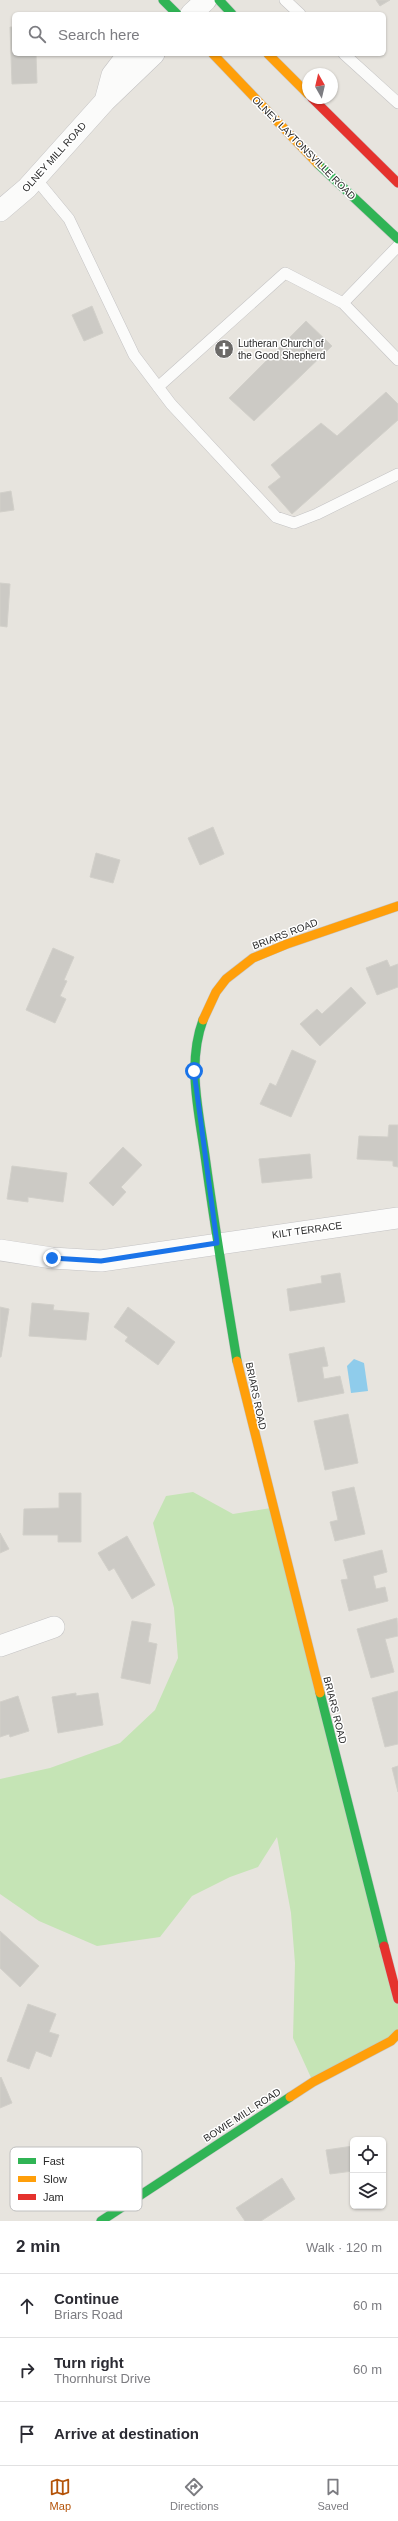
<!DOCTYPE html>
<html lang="en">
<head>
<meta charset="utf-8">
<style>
  body { margin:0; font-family:Helvetica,sans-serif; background:#f7f7f7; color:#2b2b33 }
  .controls { position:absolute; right:12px; bottom:12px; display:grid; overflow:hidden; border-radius:6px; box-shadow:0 1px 3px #0004 }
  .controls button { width:36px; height:36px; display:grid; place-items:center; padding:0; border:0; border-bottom:1px solid #e1e1e2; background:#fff; color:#2b2b33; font:20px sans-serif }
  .compass { position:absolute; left:302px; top:68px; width:36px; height:36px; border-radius:50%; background:#fff; box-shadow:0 1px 3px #0004; rotate:352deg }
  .stop { position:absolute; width:12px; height:12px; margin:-9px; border:3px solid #1a73e8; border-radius:50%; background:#fff }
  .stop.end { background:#1a73e8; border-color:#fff; box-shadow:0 1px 4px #0008 }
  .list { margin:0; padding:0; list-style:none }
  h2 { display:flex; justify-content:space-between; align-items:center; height:52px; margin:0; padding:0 16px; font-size:17px }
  h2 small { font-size:13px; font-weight:400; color:#7c7c81 }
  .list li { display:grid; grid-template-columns:26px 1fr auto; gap:12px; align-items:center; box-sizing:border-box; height:64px; padding:0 16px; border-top:1px solid #e1e1e2 }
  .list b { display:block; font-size:15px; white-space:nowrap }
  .list p { margin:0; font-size:13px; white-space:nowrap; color:#7c7c81 }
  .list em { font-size:13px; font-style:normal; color:#7c7c81 }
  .icon { flex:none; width:22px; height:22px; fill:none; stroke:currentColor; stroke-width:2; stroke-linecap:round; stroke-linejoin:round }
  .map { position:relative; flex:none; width:398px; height:2221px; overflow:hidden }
  .search { position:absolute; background:#fff; box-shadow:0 1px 3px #0004; left:12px; right:12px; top:12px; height:44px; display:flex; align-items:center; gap:10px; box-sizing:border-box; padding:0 14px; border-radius:6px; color:#7c7c81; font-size:15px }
  .sheet { height:244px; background:#fff }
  nav { display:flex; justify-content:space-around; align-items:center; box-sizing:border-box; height:56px; border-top:1px solid #e1e1e2; background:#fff; font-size:11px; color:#7c7c81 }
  nav a { display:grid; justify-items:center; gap:2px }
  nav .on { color:#b45309 }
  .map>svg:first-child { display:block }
  .green { fill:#c5e4b5 }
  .water { fill:#8fcceb }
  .building { fill:#cccac5; stroke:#d2d0ca }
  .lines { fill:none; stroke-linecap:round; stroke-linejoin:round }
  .lane-casing { stroke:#c4c3c4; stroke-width:12 }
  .street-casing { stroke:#c4c3c4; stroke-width:22 }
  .fast-casing { stroke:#c4c3c4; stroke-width:10 }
  .slow-casing { stroke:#c4c3c4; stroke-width:10 }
  .jam-casing { stroke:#c4c3c4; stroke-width:10 }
  .lane { stroke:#fbfbfa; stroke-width:11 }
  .street { stroke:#fbfbfa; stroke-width:21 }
  .fast { stroke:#30b455; stroke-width:9 }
  .slow { stroke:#ff9f0a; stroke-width:9 }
  .jam { stroke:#e5322d; stroke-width:9 }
  .route { stroke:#1a73e8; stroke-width:5 }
  .labels { text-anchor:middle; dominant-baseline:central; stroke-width:3; stroke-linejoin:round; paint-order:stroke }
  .street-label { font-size:10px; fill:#292929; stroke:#fff }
  .poi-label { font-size:10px; fill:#292929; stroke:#fff; text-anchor:start }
  .key { fill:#fff; stroke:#bfbfbf; stroke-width:1 }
  .key-label { font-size:11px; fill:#292929 }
</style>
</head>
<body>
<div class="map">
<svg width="398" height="2221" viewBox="0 0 398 2221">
  <rect width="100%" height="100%" fill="#e7e4de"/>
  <path class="green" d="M193,1492L233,1514L271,1508L398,1999V2034L313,2082L293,2038L295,1963L291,1913L277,1837L258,1867L230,1877L192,1896L160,1937L97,1946L39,1921L0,1894V1779L50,1768L120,1743L155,1710L178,1658L174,1608L153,1523L166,1496Z"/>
  <path class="water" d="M354,1359L364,1363L368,1391L351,1393L347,1366Z"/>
  <path class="building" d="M376,0H390L380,6Z
    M10,27H14V54H36L37,83L12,84Z
    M92,306L103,333L84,341L72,315Z
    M306,321L332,346L254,421L229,398Z
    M386,392L398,404V420L292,514L268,487L281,477L271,465L321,423L337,436Z
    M11,491L14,510L0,512V493Z
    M0,583L10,584L7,627L0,626Z
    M213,827L224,854L200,865L188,838Z
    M96,853L120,860L113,883L90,877Z
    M53,948L74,957L64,980L67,981L60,996L66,999L55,1023L26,1010Z
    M387,960L390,967L398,964V987L377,995L366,968Z
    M351,987L366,1003L320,1046L300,1024L317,1009L322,1014Z
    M292,1050L316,1061L291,1117L260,1104L270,1083L276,1086Z
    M389,1125H398V1167L393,1166V1161L357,1159L359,1136L388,1137Z
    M123,1147L142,1165L121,1187L126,1192L113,1206L89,1183Z
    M310,1154L312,1178L262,1183L259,1159Z
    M12,1166L67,1173L63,1202L28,1197V1202L7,1199Z
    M340,1273L345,1302L290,1311L287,1289L322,1283L321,1276Z
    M32,1303L54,1305L53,1310L89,1313L86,1340L29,1336Z
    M0,1307L9,1309L1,1357H0Z
    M128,1307L175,1342L158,1365L125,1341L128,1337L114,1327Z
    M324,1347L328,1366L322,1367L324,1379L340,1376L344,1393L298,1402L289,1354Z
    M348,1414L358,1463L325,1470L314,1421Z
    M354,1487L365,1534L335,1541L330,1522L338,1520L332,1492Z
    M59,1493H81V1542H58V1535H23L24,1509L59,1508Z
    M0,1533L9,1549L0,1553Z
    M127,1536L155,1585L132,1599L114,1568L109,1571L98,1553Z
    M382,1550L387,1572L373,1576L376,1589L385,1587L388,1601L349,1611L341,1580L348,1579L343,1560Z
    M397,1618L398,1636L385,1639L394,1672L371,1678L357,1629Z
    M132,1621L151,1624L148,1642L157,1644L150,1684L121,1678Z
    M398,1691V1744L385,1747L372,1698Z
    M76,1693V1696L98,1693L103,1725L58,1733L52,1697Z
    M18,1696L29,1731L10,1737L9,1734L0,1737V1702Z
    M398,1766V1792L392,1768Z
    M0,1931L39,1966L20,1987L0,1968Z
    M28,2004L56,2014L49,2032L59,2035L51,2057L36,2051L29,2069L7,2061Z
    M1,2077L12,2103L0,2108V2078Z
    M353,2146V2171L330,2174L326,2150Z
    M282,2178L295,2199L261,2221H245L236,2208Z"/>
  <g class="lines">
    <g class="lane-casing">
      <path id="lane" d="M285,0L300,14
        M344,54L398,103
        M36,179L69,219L134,355L171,404L276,517L294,523L317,514L398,474
        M398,246L343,303L398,360
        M158,387L285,273L343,303"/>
    </g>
    <g class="street-casing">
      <path id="street" d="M191,14L206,0
        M105,101L112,75L128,54
        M0,211L27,188L105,101L154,54
        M0,1250L52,1258L101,1261L398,1218
        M0,1646L54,1627"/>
    </g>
    <g class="fast-casing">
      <path id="fast" d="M163,0L177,14
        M219,0L232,14
        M318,164L398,239
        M203,1020C186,1066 200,1116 206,1163C215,1229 226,1295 237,1361
        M320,1693L384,1946
        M101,2221L290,2097"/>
    </g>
    <g class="slow-casing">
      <path id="slow" d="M213,54L318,164
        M268,54L308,94
        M203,1020L216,992L226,979L253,958L287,944L398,906
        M237,1361L320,1693
        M290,2097L313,2082L391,2041L398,2034"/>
    </g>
    <g class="jam-casing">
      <path id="jam" d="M312,98L398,183
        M384,1946L398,1999"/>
    </g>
    <use href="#lane" class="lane"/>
    <use href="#street" class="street"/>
    <use href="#fast" class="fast"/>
    <use href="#slow" class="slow"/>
    <use href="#jam" class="jam"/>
  </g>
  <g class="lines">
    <path class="route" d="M52,1258L101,1261L217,1243L194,1071"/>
  </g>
  <defs>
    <g id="church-disc" transform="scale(1)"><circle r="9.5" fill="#6c6a68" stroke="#fff"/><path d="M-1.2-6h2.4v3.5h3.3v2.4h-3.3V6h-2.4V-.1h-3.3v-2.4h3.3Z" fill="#fff"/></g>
  </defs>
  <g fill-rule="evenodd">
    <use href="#church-disc" x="224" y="349"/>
  </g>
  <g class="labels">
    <g class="street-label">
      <text transform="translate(304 148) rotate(45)">OLNEY LAYTONSVILLE ROAD</text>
      <text transform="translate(54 157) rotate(-48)">OLNEY MILL ROAD</text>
      <text transform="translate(285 934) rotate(-21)">BRIARS ROAD</text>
      <text transform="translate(307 1230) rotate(-8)">KILT TERRACE</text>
      <text transform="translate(256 1396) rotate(78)">BRIARS ROAD</text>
      <text transform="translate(335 1710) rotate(76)">BRIARS ROAD</text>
      <text transform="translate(242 2115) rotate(-33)">BOWIE MILL ROAD</text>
    </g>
    <g class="poi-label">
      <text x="238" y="343">Lutheran Church of<tspan x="238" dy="12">the Good Shepherd</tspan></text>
    </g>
  </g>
  <rect x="10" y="2147" width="132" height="64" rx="6" class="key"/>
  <rect x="18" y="2158" width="18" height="6" fill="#30b455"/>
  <rect x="18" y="2176" width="18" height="6" fill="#ff9f0a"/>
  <rect x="18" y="2194" width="18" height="6" fill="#e5322d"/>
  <g class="key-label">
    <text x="43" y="2165">Fast</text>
    <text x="43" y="2183">Slow</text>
    <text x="43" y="2201">Jam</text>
  </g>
</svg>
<div class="controls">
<button><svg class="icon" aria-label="locate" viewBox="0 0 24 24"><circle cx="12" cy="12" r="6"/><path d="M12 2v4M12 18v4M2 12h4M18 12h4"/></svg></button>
<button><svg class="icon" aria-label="layers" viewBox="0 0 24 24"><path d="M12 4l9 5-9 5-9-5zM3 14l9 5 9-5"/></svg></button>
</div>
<svg class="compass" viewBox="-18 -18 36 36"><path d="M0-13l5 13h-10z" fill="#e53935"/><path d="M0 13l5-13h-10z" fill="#7c7c81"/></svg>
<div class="stop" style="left:194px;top:1071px"></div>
<div class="stop end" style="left:52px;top:1258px"></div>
<div class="search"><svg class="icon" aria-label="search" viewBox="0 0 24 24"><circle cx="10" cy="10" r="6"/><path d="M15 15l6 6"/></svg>Search here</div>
</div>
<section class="sheet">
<h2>2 min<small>Walk · 120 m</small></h2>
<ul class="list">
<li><svg class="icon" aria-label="ahead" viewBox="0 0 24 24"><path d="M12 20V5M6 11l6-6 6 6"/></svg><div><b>Continue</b><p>Briars Road</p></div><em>60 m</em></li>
<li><svg class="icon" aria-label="right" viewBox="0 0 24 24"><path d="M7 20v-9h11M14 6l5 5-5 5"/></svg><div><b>Turn right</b><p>Thornhurst Drive</p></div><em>60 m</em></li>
<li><svg class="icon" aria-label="arrive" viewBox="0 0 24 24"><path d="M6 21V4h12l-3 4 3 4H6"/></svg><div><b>Arrive at destination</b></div></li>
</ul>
</section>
<nav>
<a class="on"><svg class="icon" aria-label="map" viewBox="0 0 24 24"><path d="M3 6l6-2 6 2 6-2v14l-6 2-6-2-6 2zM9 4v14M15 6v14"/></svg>Map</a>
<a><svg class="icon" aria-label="directions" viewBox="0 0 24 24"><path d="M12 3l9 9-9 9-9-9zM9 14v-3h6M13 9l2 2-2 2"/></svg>Directions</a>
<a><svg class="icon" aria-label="saved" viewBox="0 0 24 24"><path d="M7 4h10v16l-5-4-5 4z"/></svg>Saved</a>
</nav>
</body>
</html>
